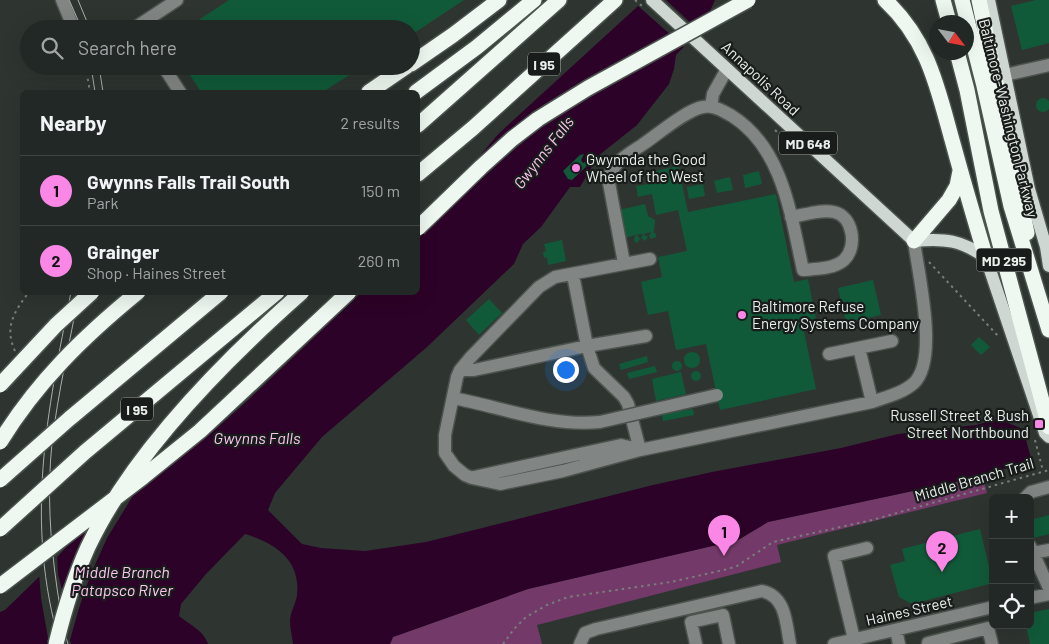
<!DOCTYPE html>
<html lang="en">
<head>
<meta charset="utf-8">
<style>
  body { margin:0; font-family:Barlow,sans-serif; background:#2a302d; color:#f1f3f6 }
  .controls { position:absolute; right:15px; bottom:15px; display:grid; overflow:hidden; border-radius:8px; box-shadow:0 5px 20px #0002 }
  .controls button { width:45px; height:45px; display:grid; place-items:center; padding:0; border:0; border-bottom:1px solid #3f4442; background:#222825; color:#f1f3f6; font:25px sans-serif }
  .compass { position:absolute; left:929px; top:15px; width:45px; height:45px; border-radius:50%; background:#222825; box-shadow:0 5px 20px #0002; rotate:122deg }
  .you { position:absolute; left:565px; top:369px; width:18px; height:18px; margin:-12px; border:4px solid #fff; border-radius:50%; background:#1a73e8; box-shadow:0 0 0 8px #1a73e833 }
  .badge { display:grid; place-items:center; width:32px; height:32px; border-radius:50%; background:#fa87e6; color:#111; font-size:16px; font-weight:700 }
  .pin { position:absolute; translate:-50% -41px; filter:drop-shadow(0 1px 2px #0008) }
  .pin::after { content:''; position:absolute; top:26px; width:18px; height:15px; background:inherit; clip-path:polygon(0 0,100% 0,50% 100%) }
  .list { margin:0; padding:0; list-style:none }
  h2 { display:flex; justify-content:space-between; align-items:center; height:65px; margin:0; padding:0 20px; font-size:21px }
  h2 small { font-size:16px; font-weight:400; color:#a2a6a7 }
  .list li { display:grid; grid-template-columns:32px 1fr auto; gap:15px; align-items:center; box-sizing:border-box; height:70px; padding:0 20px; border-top:1px solid #3f4442 }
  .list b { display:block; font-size:19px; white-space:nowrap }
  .list p { margin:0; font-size:16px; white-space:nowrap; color:#a2a6a7 }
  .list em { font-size:16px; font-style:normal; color:#a2a6a7 }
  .icon { flex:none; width:28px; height:28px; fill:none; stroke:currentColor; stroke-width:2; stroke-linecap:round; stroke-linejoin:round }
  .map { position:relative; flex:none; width:1049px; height:644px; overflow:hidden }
  .search { position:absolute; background:#222825; box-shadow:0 5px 20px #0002; left:20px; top:20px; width:400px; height:55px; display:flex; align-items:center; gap:12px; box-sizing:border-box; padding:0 18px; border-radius:28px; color:#a2a6a7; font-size:19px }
  .panel { position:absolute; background:#222825; box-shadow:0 5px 20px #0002; left:20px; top:90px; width:400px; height:205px; border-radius:8px }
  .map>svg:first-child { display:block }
  .green { fill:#733a69 }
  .water { fill:#2d0228 }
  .pier { fill:#2e3531 }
  .building { fill:#115a39 }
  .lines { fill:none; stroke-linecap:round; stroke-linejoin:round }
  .minor-casing { stroke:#4c534f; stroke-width:15 }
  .major-casing { stroke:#4c534f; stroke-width:15 }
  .highway-casing { stroke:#4c534f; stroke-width:18 }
  .path { stroke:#787e7a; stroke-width:2; stroke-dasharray:2.5 4; stroke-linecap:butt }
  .minor { stroke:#818583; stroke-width:12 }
  .major { stroke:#cfd7d2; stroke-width:12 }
  .highway { stroke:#eef8f1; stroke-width:15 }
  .tram { stroke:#a9afac; stroke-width:1 }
  .minor-bridge-casing { stroke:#4c534f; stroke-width:15; stroke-linecap:butt }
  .highway-bridge-casing { stroke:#4c534f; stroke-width:18; stroke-linecap:butt }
  .minor-bridge { stroke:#818583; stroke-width:12 }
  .highway-bridge { stroke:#eef8f1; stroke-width:15 }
  .poi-dot { fill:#fa87e6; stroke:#181c1a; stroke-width:2 }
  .labels { text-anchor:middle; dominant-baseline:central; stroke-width:4.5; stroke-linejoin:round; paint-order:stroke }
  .shield { fill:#181c1a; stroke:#abb0ad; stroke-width:1 }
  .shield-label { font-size:14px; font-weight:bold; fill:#eaefec }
  .street-label { font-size:15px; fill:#eaefec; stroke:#181c1a }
  .poi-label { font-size:15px; fill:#eaefec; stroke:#181c1a; text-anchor:start }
  .water-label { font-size:16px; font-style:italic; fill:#fdc6f1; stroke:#181c1a }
</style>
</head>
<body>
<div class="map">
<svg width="1049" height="644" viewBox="0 0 1049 644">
  <rect width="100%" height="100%" fill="#2e3531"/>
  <path class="green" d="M983,476L987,493L777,545L781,562L537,625L542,644H390L393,637L528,589L738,540L768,522Z"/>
  <path class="water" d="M617,0H715L703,27L676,55L674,69L669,84L637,125L598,156L580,187H570L541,227L523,244L514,264L427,347L322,437L275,493L268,510L302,544L321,548L365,551L426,542L653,485L712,472L841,448L898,434L976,425L998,419L1023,429L1033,465L1003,469L983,476L768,522L738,540L528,589L393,637L390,644H293C292,636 290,628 290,621C290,612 296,604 297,595C301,560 275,543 245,534L206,574L181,604L179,616C189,624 204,631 208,644H0V612L5,610L42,574L79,533L178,440L238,388L342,293L418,292V221L451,190L500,132L582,47Z"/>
  <path class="pier" d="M614,0H666L692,24L705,29L686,48L681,45L592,93L542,126L487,173L418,239V221L477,164L671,35L638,6L484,147L580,46Z
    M342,293H361L246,402L208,436L134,494L107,538L90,576L79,608L70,640L71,644H47L48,638L41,598L39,573L57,554L58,574L62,590L76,552L87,530L63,547L119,485L178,437L163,456Z"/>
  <path class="building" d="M229,0H464L411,35V29H185Z
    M1036,0H1049V43L1022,50L1011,6Z
    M184,66H363L323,92H201Z
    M1036 105a7 7 0 1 1 14 0a7 7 0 1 1-14 0Z
    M584,154L581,160L583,163L589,160V164L572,180L568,179L563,171L580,155Z
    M678,166L688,212L776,194L794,282L808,279L816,319L802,322L816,389L720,410L706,344L676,350L668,311L648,315L641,282L662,277L658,257L687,251L678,210L656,215L652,194L638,197L636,186L649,184L647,173Z
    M759,171L762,184L745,188L743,175Z
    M730,177L733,190L717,193L714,181Z
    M703,184L705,196L689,199L687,187Z
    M645,204L648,216L655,220L654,231L653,232L656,234V237L651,239L649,236L651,232L643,234L648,237L645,241L641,238L643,234L635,235L638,236L640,239L637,243L634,241L635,235L625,238L619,210Z
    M562,240L566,261L548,265L547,257L544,258L543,252L546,251L544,244Z
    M873,280L881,315L846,323L838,288Z
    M489,299L502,313L479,335L466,320Z
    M979,337L990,347L981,355L971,345Z
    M684 360a8 8 0 1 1 16 0a8 8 0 1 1-16 0Z
    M647,356L648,362L621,370L619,364Z
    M672 366a5 5 0 1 1 10 0a5 5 0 1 1-10 0Z
    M655,366L657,372L629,379L627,373Z
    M691 376a5 5 0 1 1 10 0a5 5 0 1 1-10 0Z
    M681,372L686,394L656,401L652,379Z
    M693,409L694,415L663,421L662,414Z
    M1049,515V534L1030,539V520Z
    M980,529L993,583L912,604L899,597L890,565L905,561L902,549Z
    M1049,609V644H1030L1026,625H1030V613Z"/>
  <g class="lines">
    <g class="minor-casing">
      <path id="minor" d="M62,0L74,29
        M138,29L136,27L177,0
        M163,66L180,92
        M1005,75L1049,65
        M711,107L713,94L727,69
        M650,259L555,277L539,287L470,358L460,370L457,377L445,435V453L454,466L465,475L472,478L500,484L563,471L640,450L872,402C886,397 903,393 914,383C939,359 918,273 914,241
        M624,263L609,183C608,165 628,154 642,145C657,135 686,110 703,107C714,105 723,111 732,116C783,148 791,216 803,270C816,269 834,269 844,260C858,247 853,216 834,212C820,209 805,215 791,217
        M573,275L587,346L594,368L624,397L628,404L640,450
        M859,348L872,402
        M829,354L892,341
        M460,370H474L587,346L646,336
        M453,398C501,407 550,427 600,422
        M474,477L621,445L638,449
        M1025,498L1031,492L1049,487
        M1030,546L1049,588
        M1033,553L1049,550
        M1030,598L1049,594
        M896,630L899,644
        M854,639L834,556L867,548
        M580,644L585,633L596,629L762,591C786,596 786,623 790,644
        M696,644L691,622L723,615L729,644
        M834,644L993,607
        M928,644V643L988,628L992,644"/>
    </g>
    <g class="major-casing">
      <path id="major" d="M652,0L914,241C944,238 962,240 986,258L1045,433L1049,437
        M989,0L1029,189L1046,247L1049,266"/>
    </g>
    <g class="highway-casing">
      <path id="highway" d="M885,0C930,42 938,91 954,147C964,184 975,221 986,258
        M943,0L949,22
        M962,0L984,86L1011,206L1049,330
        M979,0L1027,233
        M957,52L967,90L991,211L1049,427
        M411,64L453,35L499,0
        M369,92L407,66
        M416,92L477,47L534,0
        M418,125L559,0
        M418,174L473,128L615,0
        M914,241L949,200L957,186L960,171"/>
    </g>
    <path class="path" d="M635,0L642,6
      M85,66L89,85V92
      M775,130L799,153
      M929,262L999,337
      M15,351C4,327 14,312 29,292
      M1035,440L1043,471
      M503,644L514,629L526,617L547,605L568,597L671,582L728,569L737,566L773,542L872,520L1049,470"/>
    <use href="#minor" class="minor"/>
    <use href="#major" class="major"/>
    <use href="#highway" class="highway"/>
    <path class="tram" d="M69,0L82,29
      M78,0L90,29
      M91,66L95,92
      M99,66L103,92
      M60,644C24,522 47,413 71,292
      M68,644C62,626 60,607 57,588C50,540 47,491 52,443C58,392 70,342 79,292"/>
    <g class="minor-bridge-casing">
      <path id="minor-bridge" d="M600,422L717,395"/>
    </g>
    <g class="highway-bridge-casing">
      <path id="highway-bridge" d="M418,228L481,167L512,139L538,119L588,88L748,0
        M0,385L56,325L92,292
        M0,442C37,382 83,337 138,292
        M0,480L69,419L221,292
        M0,529L85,452L277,292
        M0,586L143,477L200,431L349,292
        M56,644C64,611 74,578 88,547C132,454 225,360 302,292"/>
    </g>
    <use href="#minor-bridge" class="minor-bridge"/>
    <use href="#highway-bridge" class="highway-bridge"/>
  </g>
  <g class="poi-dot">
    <circle cx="576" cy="168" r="5"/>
    <circle cx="742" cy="315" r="5"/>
    <rect x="1034" y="419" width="10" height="10" rx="2.5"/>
  </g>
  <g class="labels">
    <g class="shield">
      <rect x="528" y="52.5" width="32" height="23" rx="4"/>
      <rect x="779" y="131.5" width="58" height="23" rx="4"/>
      <rect x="976.5" y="248.5" width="55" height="23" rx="4"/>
      <rect x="121" y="397.5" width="32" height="23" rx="4"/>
    </g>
    <g class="shield-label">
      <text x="544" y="64">I 95</text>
      <text x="808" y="143">MD 648</text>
      <text x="1004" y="260">MD 295</text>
      <text x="137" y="409">I 95</text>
    </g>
    <g class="street-label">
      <text transform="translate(761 78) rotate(43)">Annapolis Road</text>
      <text transform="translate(1009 118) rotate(76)">Baltimore-Washington Parkway</text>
      <text transform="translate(974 479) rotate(-16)">Middle Branch Trail</text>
      <text transform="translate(909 610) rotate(-13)">Haines Street</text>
    </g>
    <g class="poi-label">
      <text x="586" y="159">Gwynnda the Good<tspan x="586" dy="17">Wheel of the West</tspan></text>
      <text x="752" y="306">Baltimore Refuse<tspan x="752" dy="17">Energy Systems Company</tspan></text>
      <text x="1029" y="415" text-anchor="end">Russell Street &amp; Bush<tspan x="1029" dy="17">Street Northbound</tspan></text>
    </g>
    <g class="water-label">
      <text transform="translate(543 152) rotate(-52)">Gwynns Falls</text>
      <text x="257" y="437">Gwynns Falls</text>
      <text x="122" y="571">Middle Branch<tspan x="122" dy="18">Patapsco River</tspan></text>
    </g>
  </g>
</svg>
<div class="controls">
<button>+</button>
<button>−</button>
<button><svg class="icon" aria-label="locate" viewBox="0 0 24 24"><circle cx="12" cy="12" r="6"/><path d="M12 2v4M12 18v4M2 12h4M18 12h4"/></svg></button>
</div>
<svg class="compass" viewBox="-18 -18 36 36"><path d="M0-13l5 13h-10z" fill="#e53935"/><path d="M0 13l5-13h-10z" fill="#a2a6a7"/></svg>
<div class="you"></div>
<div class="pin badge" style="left:724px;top:556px">1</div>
<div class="pin badge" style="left:942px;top:572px">2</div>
<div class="search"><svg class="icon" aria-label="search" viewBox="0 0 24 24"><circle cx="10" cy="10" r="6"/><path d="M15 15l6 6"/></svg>Search here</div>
<section class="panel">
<h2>Nearby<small>2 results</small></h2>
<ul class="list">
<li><span class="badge">1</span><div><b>Gwynns Falls Trail South</b><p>Park</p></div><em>150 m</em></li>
<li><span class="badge">2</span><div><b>Grainger</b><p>Shop · Haines Street</p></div><em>260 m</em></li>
</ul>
</section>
</div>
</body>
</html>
